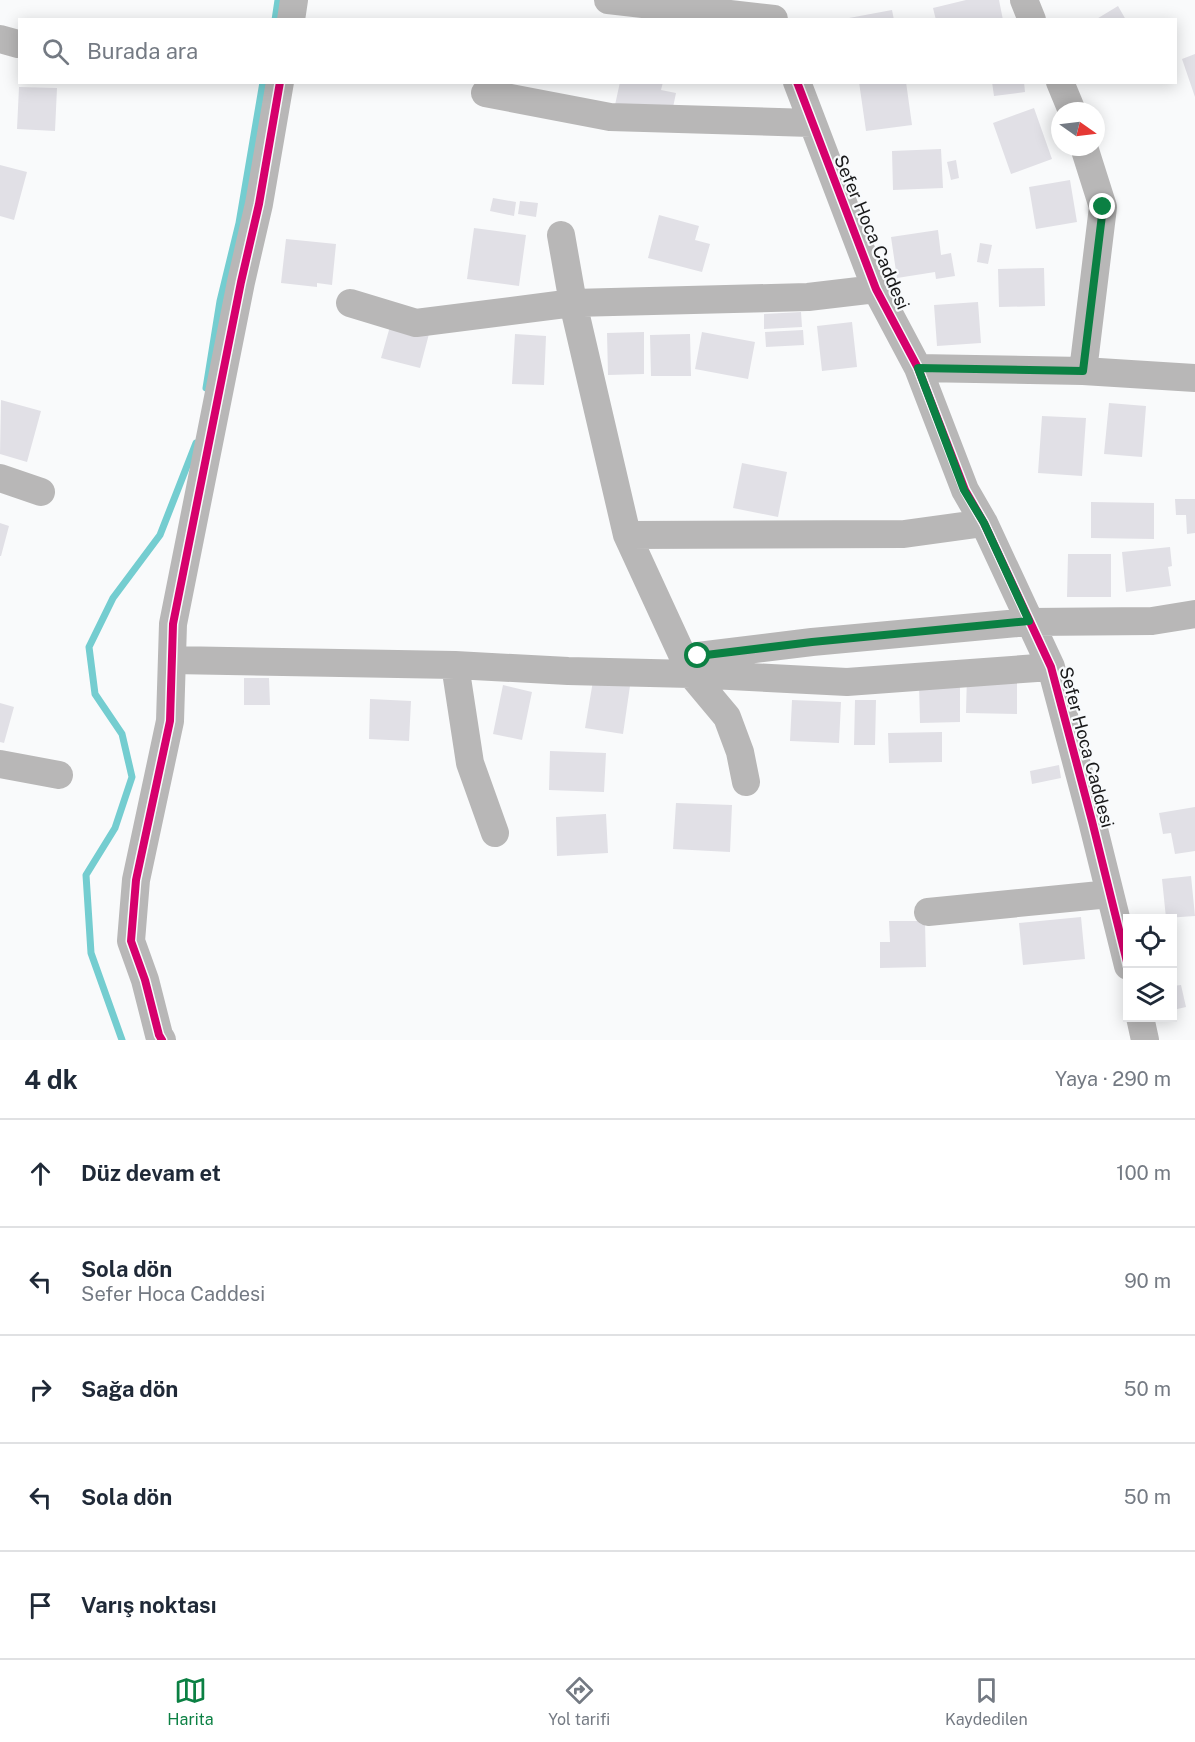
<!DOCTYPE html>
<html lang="tr">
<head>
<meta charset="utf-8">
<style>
  body { margin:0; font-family:"Public Sans",sans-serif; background:#f6f6f7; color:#1f2937 }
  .controls { position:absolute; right:18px; bottom:18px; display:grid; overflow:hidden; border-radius:0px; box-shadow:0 3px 15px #0003 }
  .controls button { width:54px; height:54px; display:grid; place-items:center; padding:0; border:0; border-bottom:2px solid #e0e1e3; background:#fff; color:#1f2937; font:30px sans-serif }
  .compass { position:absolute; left:1051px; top:102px; width:54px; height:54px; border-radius:50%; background:#fff; box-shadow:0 3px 15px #0003; rotate:104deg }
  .stop { position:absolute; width:18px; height:18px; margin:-14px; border:4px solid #0b8043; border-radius:50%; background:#fff }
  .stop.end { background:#0b8043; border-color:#fff; box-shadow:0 2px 6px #0008 }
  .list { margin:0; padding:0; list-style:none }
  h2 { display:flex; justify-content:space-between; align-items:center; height:78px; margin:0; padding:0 24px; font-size:26px }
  h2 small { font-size:20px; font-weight:400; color:#747a83 }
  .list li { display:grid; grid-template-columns:39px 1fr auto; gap:18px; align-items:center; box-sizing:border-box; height:108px; padding:0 24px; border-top:2px solid #e0e1e3 }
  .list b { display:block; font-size:22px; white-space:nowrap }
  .list p { margin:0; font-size:20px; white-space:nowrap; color:#747a83 }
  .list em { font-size:20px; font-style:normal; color:#747a83 }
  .icon { flex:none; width:33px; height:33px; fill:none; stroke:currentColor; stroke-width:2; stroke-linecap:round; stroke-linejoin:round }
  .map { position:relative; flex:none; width:1195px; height:1040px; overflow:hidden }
  .search { position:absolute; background:#fff; box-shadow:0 3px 15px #0003; left:18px; right:18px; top:18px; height:66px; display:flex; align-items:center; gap:15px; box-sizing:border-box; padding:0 21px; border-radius:0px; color:#747a83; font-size:22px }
  .sheet { height:618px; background:#fff }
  nav { display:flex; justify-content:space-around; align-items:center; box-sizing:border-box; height:84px; border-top:2px solid #e0e1e3; background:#fff; font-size:16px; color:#747a83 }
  nav a { display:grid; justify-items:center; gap:3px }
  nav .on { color:#0b8043 }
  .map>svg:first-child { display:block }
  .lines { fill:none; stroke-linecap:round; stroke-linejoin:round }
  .stream { stroke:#74cdd0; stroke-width:7 }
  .building { fill:#e1e0e6 }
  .minor { stroke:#b8b7b7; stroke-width:28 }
  .cycleway-casing { stroke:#f8fafc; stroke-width:11 }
  .cycleway { stroke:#d6006c; stroke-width:8 }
  .route { stroke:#0b8043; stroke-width:8 }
  .labels { text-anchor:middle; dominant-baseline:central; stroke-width:4.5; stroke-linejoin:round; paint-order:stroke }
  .street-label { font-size:18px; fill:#181819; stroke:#f8fafc }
</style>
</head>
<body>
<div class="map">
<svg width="1195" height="1040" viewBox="0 0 1195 1040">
  <rect width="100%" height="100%" fill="#f9fafb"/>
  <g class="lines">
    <path class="stream" d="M275,20L278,0
      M206,388L220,301L239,223L263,82
      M122,1040L91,953L86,875L115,828L132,777L122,734L95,694L89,647L113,598L160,535L196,443"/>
  </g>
  <path class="building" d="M966,0H999L1003,20H936L933,8Z
    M1118,6L1126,20H1095Z
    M892,10L894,20H849V18Z
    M1195,54V97L1182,59Z
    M620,82H663L661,90L676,93L671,117L615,105Z
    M859,82H906L912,125L866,131Z
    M992,82H1024L1025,92L994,96Z
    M19,87L57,88L55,131L17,129Z
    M1034,108L1052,159L1011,174L993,123Z
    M941,149L943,188L893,190L892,151Z
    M956,160L959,178L951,180L947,162Z
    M0,165L27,172L14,220L0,216Z
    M1070,180L1077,222L1036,229L1029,187Z
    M493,198L516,202L514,216L490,211Z
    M520,201L538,203L536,217L518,214Z
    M659,215L699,226L695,240L710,244L702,272L648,258Z
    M474,228L526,235L519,286L467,279Z
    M938,230L941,255L951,253L955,276L936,279L935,272L897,278L891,237Z
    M286,239L336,244L332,285L317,283V287L281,283Z
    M980,243L992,245L988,264L977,262Z
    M1044,268L1045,306L999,307L998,269Z
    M978,302L981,343L937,346L934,305Z
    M801,312L802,327L764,329V314Z
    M852,322L857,367L822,371L817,326Z
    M391,323L429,334L420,368L381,358Z
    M803,330L804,345L766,347L765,332Z
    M644,332V374L608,375L607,333Z
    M702,332L755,342L748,379L695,369Z
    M515,334L546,336L544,385L512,384Z
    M690,334L691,376H651L650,335Z
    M1,400L41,411L27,462L0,454Z
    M1109,403L1146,406L1142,457L1104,454Z
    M1042,416L1086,418L1082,476L1038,473Z
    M742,463L787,472L778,517L733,508Z
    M1175,499H1195V533L1187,534L1186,515H1176Z
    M1091,502L1154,503V539L1091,538Z
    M0,523L9,526L1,556H0Z
    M1170,547L1172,566L1168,567L1171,586L1126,592L1122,552Z
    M1068,554H1111V597H1067Z
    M967,675H1017V714L966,713Z
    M244,678H269L270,705H244Z
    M593,681L630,686L623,734L585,728Z
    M960,683V722L920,723L919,684Z
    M503,685L532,692L522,740L493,734Z
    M370,699L411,701L409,741L369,739Z
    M792,700L841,702L839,743L790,741Z
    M855,700H876L875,745H854Z
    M0,703L14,707L4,743L0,742Z
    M942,732V762L889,763L888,733Z
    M550,751L606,753L604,792L549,790Z
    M1059,765L1061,778L1032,784L1030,771Z
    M676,803L732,805L730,852L673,849Z
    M1195,807V851L1175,854L1171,833L1163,834L1159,813Z
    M606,814L608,853L557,856L556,817Z
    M1191,876L1195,916L1166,918L1162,879Z
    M1081,917L1085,959L1023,965L1019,923Z
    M889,921H925L926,967L880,968V942H890Z
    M1181,985L1186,1007L1173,1010L1172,986Z"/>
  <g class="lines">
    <path class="minor" d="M608,0L774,19
      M1024,0L1032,20
      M291,20L294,0
      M0,39L18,44
      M797,82L876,289L918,368L965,490L984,523L1051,667L1092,821L1128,966
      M1060,82L1072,111
      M485,93L610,117L811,123
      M561,235L573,303L627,535L691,674L727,717L740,752L746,782
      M350,303L416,323L573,303L808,297L876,289
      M918,368L1083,371L1195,378
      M1083,371L1103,207L1084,147
      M0,478L41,492
      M627,535L904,534L984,523
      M172,660L455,665
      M691,674L698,656L812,642L1029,622L1152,621L1195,614
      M0,764L59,775
      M495,833L470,763L455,665L568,671L691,674L847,682L1051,667
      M928,912L1110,894
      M1140,1017L1145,1040
      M162,1040L159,1035L145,980L131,941L136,880L170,721L173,624L241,282L259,204L280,82"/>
    <g class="cycleway-casing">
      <path id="cycleway" d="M797,82L876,289L918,368L965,490L984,523L1051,667L1092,821L1128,966
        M162,1040L159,1035L145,980L131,941L136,880L170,721L173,624L241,282L259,204L280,82"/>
    </g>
    <use href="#cycleway" class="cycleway"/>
  </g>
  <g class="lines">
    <path class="route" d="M698,656L812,642L1029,621L984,523L964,490L918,368L1083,371L1103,207"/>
  </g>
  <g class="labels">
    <g class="street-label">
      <text transform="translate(872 232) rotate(67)">Sefer Hoca Caddesi</text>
      <text transform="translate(1087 747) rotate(75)">Sefer Hoca Caddesi</text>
    </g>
  </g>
</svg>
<div class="controls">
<button><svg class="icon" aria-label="locate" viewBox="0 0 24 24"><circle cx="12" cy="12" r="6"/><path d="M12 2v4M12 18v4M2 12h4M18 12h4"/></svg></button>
<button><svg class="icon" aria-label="layers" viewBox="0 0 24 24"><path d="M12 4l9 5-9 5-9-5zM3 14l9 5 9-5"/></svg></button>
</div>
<svg class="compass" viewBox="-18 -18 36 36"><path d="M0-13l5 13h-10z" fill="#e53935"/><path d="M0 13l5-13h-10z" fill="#747a83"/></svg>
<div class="stop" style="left:698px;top:656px"></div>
<div class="stop end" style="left:1103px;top:207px"></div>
<div class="search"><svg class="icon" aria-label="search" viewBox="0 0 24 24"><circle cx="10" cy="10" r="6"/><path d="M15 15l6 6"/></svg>Burada ara</div>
</div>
<section class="sheet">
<h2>4 dk<small>Yaya · 290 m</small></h2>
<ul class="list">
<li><svg class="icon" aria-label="ahead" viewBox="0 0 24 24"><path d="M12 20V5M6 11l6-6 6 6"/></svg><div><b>Düz devam et</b></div><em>100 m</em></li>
<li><svg class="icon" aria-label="left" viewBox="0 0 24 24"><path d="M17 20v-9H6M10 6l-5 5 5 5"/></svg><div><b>Sola dön</b><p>Sefer Hoca Caddesi</p></div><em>90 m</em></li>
<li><svg class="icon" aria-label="right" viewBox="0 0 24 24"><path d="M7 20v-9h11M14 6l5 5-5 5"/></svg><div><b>Sağa dön</b></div><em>50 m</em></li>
<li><svg class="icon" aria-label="left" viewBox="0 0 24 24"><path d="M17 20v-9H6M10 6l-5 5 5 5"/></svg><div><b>Sola dön</b></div><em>50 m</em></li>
<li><svg class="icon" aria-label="arrive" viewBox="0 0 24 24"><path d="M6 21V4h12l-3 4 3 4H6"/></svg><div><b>Varış noktası</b></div></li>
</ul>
</section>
<nav>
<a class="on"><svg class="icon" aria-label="map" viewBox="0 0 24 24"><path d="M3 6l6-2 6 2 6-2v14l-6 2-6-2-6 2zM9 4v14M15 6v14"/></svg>Harita</a>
<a><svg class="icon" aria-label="directions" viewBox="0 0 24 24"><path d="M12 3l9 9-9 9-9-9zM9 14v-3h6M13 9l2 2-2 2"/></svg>Yol tarifi</a>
<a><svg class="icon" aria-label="saved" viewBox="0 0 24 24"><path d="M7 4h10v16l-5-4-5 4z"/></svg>Kaydedilen</a>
</nav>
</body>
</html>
